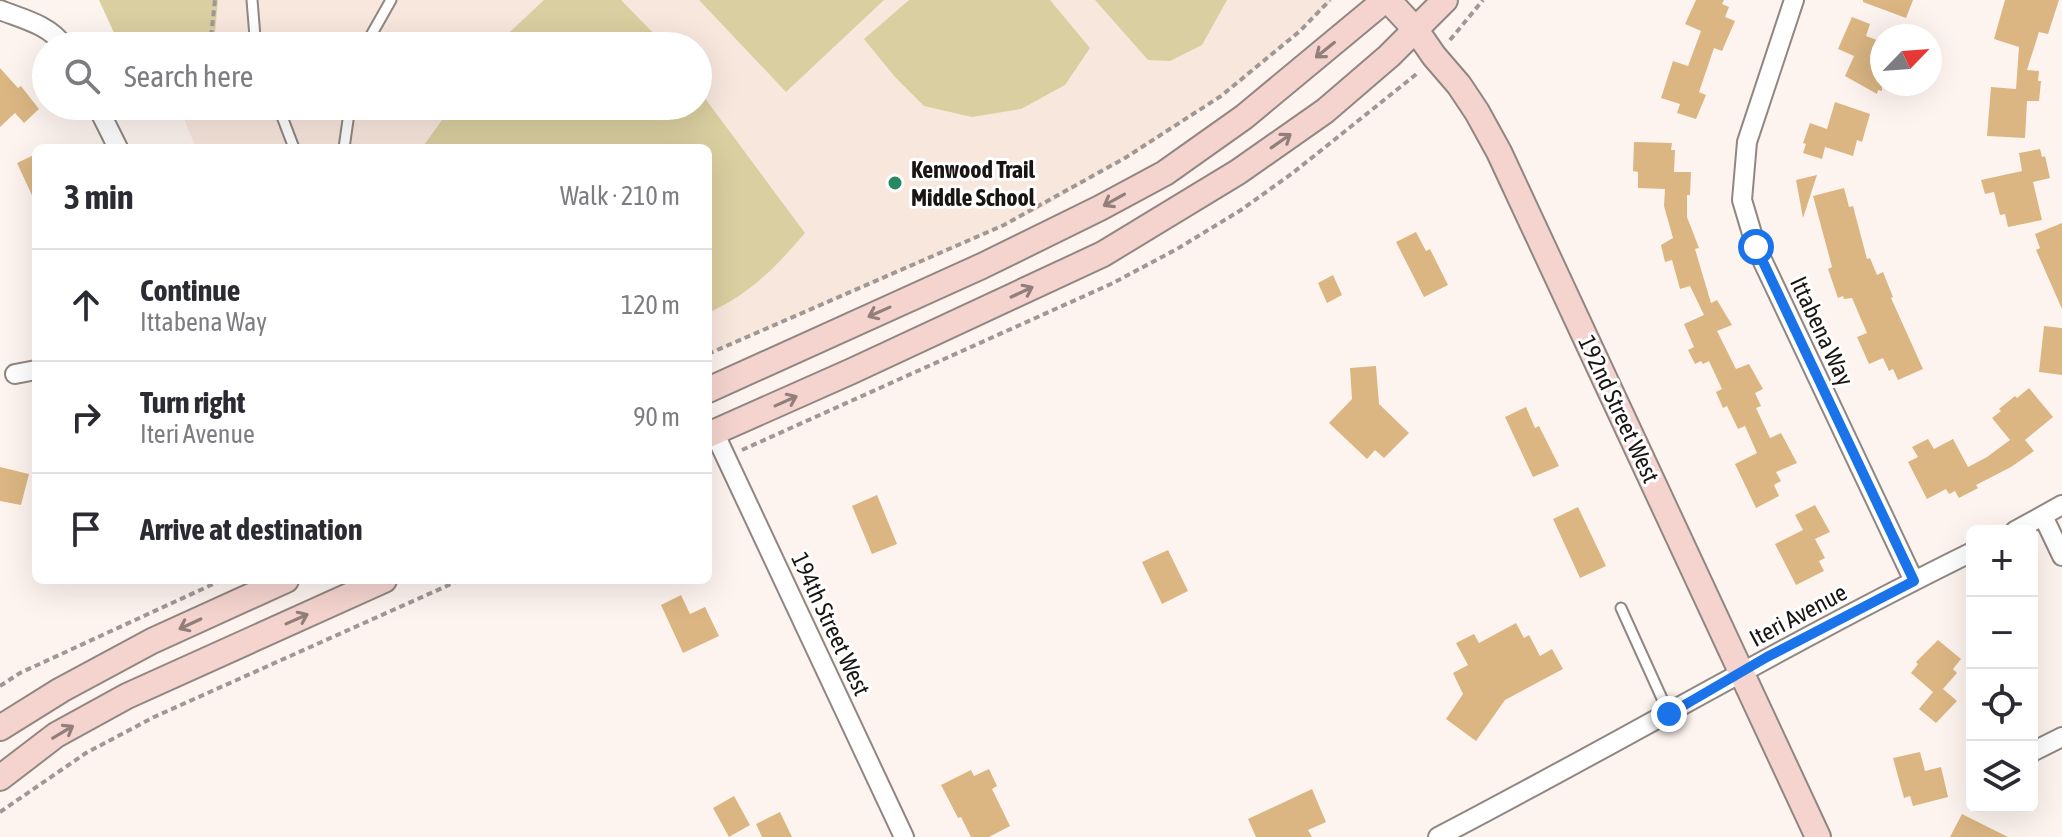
<!DOCTYPE html>
<html lang="en">
<head>
<meta charset="utf-8">
<style>
  body { margin:0; font-family:"Asap Condensed",sans-serif; background:#f2f2f3; color:#2b2b33 }
  .controls { position:absolute; right:24px; bottom:24px; display:grid; overflow:hidden; border-radius:12px; box-shadow:0 8px 32px #0002 }
  .controls button { width:72px; height:72px; display:grid; place-items:center; padding:0; border:0; border-bottom:2px solid #e1e1e2; background:#fff; color:#2b2b33; font:40px sans-serif }
  .compass { position:absolute; left:1870px; top:24px; width:72px; height:72px; border-radius:50%; background:#fff; box-shadow:0 8px 32px #0002; rotate:65deg }
  .stop { position:absolute; width:24px; height:24px; margin:-18px; border:6px solid #1a73e8; border-radius:50%; background:#fff }
  .stop.end { background:#1a73e8; border-color:#fff; box-shadow:0 2px 8px #0008 }
  .list { margin:0; padding:0; list-style:none }
  h2 { display:flex; justify-content:space-between; align-items:center; height:104px; margin:0; padding:0 32px; font-size:34px }
  h2 small { font-size:26px; font-weight:400; color:#7c7c81 }
  .list li { display:grid; grid-template-columns:52px 1fr auto; gap:24px; align-items:center; box-sizing:border-box; height:112px; padding:0 32px; border-top:2px solid #e1e1e2 }
  .list b { display:block; font-size:30px; white-space:nowrap }
  .list p { margin:0; font-size:26px; white-space:nowrap; color:#7c7c81 }
  .list em { font-size:26px; font-style:normal; color:#7c7c81 }
  .icon { flex:none; width:44px; height:44px; fill:none; stroke:currentColor; stroke-width:2; stroke-linecap:round; stroke-linejoin:round }
  .map { position:relative; flex:none; width:2062px; height:837px; overflow:hidden }
  .search { position:absolute; background:#fff; box-shadow:0 8px 32px #0002; left:32px; top:32px; width:680px; height:88px; display:flex; align-items:center; gap:20px; box-sizing:border-box; padding:0 28px; border-radius:44px; color:#7c7c81; font-size:30px }
  .panel { position:absolute; background:#fff; box-shadow:0 8px 32px #0002; left:32px; top:144px; width:680px; height:440px; border-radius:12px }
  .map>svg:first-child { display:block }
  .built { fill:#f8e7dd }
  .green { fill:#dacfa0 }
  .building { fill:#dbb683 }
  .lines { fill:none; stroke-linecap:round; stroke-linejoin:round }
  .lane-casing { stroke:#908782; stroke-width:13 }
  .street-casing { stroke:#908782; stroke-width:22 }
  .secondary-casing { stroke:#908782; stroke-width:28 }
  .path { stroke:#a09894; stroke-width:4; stroke-dasharray:6 4; stroke-linecap:butt }
  .lane { stroke:#fff; stroke-width:9 }
  .street { stroke:#fff; stroke-width:18 }
  .secondary { stroke:#f5d4cf; stroke-width:24 }
  .oneway { stroke:#927e7a }
  .route { stroke:#1a73e8; stroke-width:10 }
  .poi-dot { fill:#268963; stroke:#fff; stroke-width:3 }
  .labels { text-anchor:middle; dominant-baseline:central; stroke-width:6; stroke-linejoin:round; paint-order:stroke }
  .poi-label { font-size:24px; font-weight:bold; fill:#191513; stroke:#fff; text-anchor:start }
  .street-label { font-size:24px; fill:#191513; stroke:#fff }
</style>
</head>
<body>
<div class="map">
<svg width="2062" height="837" viewBox="0 0 2062 837">
  <rect width="100%" height="100%" fill="#fef4ef"/>
  <path class="built" d="M218,0H1333L1242,82L1146,146L1040,209L926,261L708,354V148H196L184,119L186,106H698V46H214Z"/>
  <path class="green" d="M99,0H218L214,46H120Z
    M544,0H621L666,46H495Z
    M699,0H884L786,92Z
    M909,0H1050L1090,48L1065,85L1021,109L972,117L924,106L895,77L864,39Z
    M1095,0H1227L1202,45L1170,61L1148,60Z
    M698,89L805,233C776,267 750,294 708,313V148H422L452,106H698Z"/>
  <path class="building" d="M1696,0H1724L1722,4L1729,7L1725,17L1735,21L1722,51L1714,48L1699,92L1706,95L1696,119L1677,113L1680,104L1661,98L1673,61L1688,66L1701,31L1685,24Z
    M1863,0H1913L1906,18L1863,2Z
    M2005,0H2059L2048,34L2039,32L2027,70L2039,71L2038,81H2041L2039,101H2027L2025,138L1987,136L1991,87L2016,89L2019,47L1994,39Z
    M1852,17L1870,24L1866,36L1882,42V91L1878,90L1877,94L1845,76L1854,56L1838,49Z
    M0,68L18,88L21,86L39,109L24,123L15,113L0,127Z
    M1835,102L1870,114L1862,142L1857,140L1853,156L1825,147L1822,159L1803,153L1806,144L1803,143L1810,123L1827,129Z
    M1634,142L1672,143L1671,150H1675L1674,172H1691L1690,195H1687V217L1699,248L1695,249L1711,303L1717,300L1732,325L1717,331L1736,369L1749,364L1763,389L1755,393L1761,406L1756,408L1770,438L1781,433L1797,463L1776,472L1781,481L1774,485L1779,496L1756,508L1735,464L1757,453L1745,426L1738,429L1727,406L1723,408L1716,392L1722,389L1709,361L1703,364L1701,361L1695,364L1688,350L1694,347L1684,324L1704,315L1690,286L1680,289L1672,260L1665,262L1661,245L1673,238L1664,206L1665,189L1638,188V172L1633,171Z
    M2040,149L2042,157L2045,156L2050,178L2033,182L2042,220L2008,227L2005,214L2000,215L1994,192L1985,194L1981,180L2022,171L2019,153Z
    M36,154V204L17,163Z
    M1817,175L1803,218L1796,180Z
    M1844,188L1849,207L1853,206L1867,259L1870,258L1877,275L1883,272L1893,297L1891,298L1923,369L1898,380L1893,369L1889,371L1883,358L1869,364L1857,337L1867,333L1852,298L1844,299L1843,296L1838,298L1828,269L1832,267L1813,196Z
    M2062,223V309L2036,250L2040,248L2035,234Z
    M1416,232L1426,251L1430,249L1448,285L1424,297L1396,242Z
    M1333,275L1342,295L1327,303L1318,283Z
    M2044,326L2062,328V375L2039,372Z
    M1376,366L1379,404L1409,433L1384,458L1375,450L1367,459L1329,423L1352,399L1350,368Z
    M2029,388L2053,417L2025,440L2034,451L2011,467L1976,485L1978,488L1959,498L1955,491L1949,494L1946,489L1927,499L1908,462L1918,457L1912,447L1928,439L1934,449L1953,439L1968,467L1987,457L2010,440L1992,418L2001,411L1999,409L2015,396L2017,398Z
    M1526,407L1535,428L1539,426L1559,466L1533,477L1505,417Z
    M0,467L29,474L21,505L0,501Z
    M877,495L897,544L872,554L852,506Z
    M1815,505L1830,532L1815,539L1825,558L1819,561L1824,571L1796,585L1775,544L1803,530L1795,515Z
    M1578,507L1606,566L1580,578L1553,519Z
    M1168,550L1188,591L1162,604L1142,562Z
    M681,595L690,614L705,607L719,636L683,653L661,605Z
    M1516,623L1524,638L1529,635L1540,656L1552,649L1563,669L1505,700L1476,741L1446,719L1463,694L1453,673L1468,665L1456,643L1474,634L1479,643Z
    M1938,640L1961,659L1953,669L1957,673L1943,689L1957,701L1936,723L1919,709L1933,692L1911,673L1918,664L1916,662Z
    M1920,752L1925,771L1941,767L1948,797L1913,806L1910,796L1904,798L1893,758Z
    M989,769L997,786L992,789L1010,826L989,837H971L961,817L958,818L941,785L971,770L974,776Z
    M1312,789L1326,822L1308,830L1312,837H1256L1248,819Z
    M734,796L750,825L729,837L713,808Z
    M780,812L792,837H762L756,824Z
    M1962,814L2008,837H1950Z"/>
  <g class="lines">
    <g class="lane-casing">
      <path id="lane" d="M252,0L255,37L258,46
        M365,46L391,0
        M278,106L294,148
        M344,148L350,106
        M1621,608L1669,714"/>
    </g>
    <g class="street-casing">
      <path id="street" d="M1794,0L1747,142L1742,200L1756,247L1914,581
        M0,10C23,19 50,25 64,46
        M97,106L118,148
        M15,374L36,370
        M714,432L904,837
        M2043,516L2062,556
        M2015,531L2062,505
        M2032,752L2062,737
        M1438,837C1617,744 1791,641 1972,552"/>
    </g>
    <g class="secondary-casing">
      <path id="secondary" d="M1388,0L1416,30L1434,56L1459,85L1477,112L1499,152L1818,837
        M708,390L982,266L1100,208L1165,173L1244,117L1385,0
        M708,435L852,371L1103,254L1238,172L1325,111L1389,56L1445,0
        M0,728L61,690L152,641L286,580
        M0,778L56,735L127,696L384,580"/>
    </g>
    <path class="path" d="M1450,40L1483,0
      M210,46L215,0
      M708,354L1004,225L1125,158L1221,96L1300,31L1330,0
      M742,450L1111,284L1177,249L1241,210L1294,172L1419,72
      M0,686L20,673L222,580
      M0,812L86,753L154,717L460,580"/>
    <use href="#lane" class="lane"/>
    <use href="#street" class="street"/>
    <use href="#secondary" class="secondary"/>
  </g>
  <defs><path id="oneway-shaft" d="M-6 0H5M1.5-3L5.5 0L1.5 3" fill="none" stroke-width="1.6" stroke-linecap="round" stroke-linejoin="round" transform="scale(2)"/></defs>
  <g class="oneway">
    <use href="#oneway-shaft" transform="translate(1325 50) rotate(141)"/>
    <use href="#oneway-shaft" transform="translate(1281 141) rotate(-35)"/>
    <use href="#oneway-shaft" transform="translate(1114 200) rotate(151)"/>
    <use href="#oneway-shaft" transform="translate(1022 292) rotate(-25)"/>
    <use href="#oneway-shaft" transform="translate(879 312) rotate(156)"/>
    <use href="#oneway-shaft" transform="translate(786 401) rotate(-24)"/>
    <use href="#oneway-shaft" transform="translate(297 619) rotate(-24)"/>
    <use href="#oneway-shaft" transform="translate(190 624) rotate(155)"/>
    <use href="#oneway-shaft" transform="translate(63 732) rotate(-31)"/>
  </g>
  <g class="lines">
    <path class="route" d="M1669,714L1767,657L1914,581L1756,247"/>
  </g>
  <circle class="poi-dot" cx="895" cy="183" r="8"/>
  <g class="labels">
    <g class="poi-label">
      <text x="911" y="169">Kenwood Trail<tspan x="911" dy="28">Middle School</tspan></text>
    </g>
    <g class="street-label">
      <text transform="translate(1822 331) rotate(65)">Ittabena Way</text>
      <text transform="translate(1619 409) rotate(65)">192nd Street West</text>
      <text transform="translate(1798 615) rotate(-28)">Iteri Avenue</text>
      <text transform="translate(831 624) rotate(65)">194th Street West</text>
    </g>
  </g>
</svg>
<div class="controls">
<button>+</button>
<button>−</button>
<button><svg class="icon" aria-label="locate" viewBox="0 0 24 24"><circle cx="12" cy="12" r="6"/><path d="M12 2v4M12 18v4M2 12h4M18 12h4"/></svg></button>
<button><svg class="icon" aria-label="layers" viewBox="0 0 24 24"><path d="M12 4l9 5-9 5-9-5zM3 14l9 5 9-5"/></svg></button>
</div>
<svg class="compass" viewBox="-18 -18 36 36"><path d="M0-13l5 13h-10z" fill="#e53935"/><path d="M0 13l5-13h-10z" fill="#7c7c81"/></svg>
<div class="stop" style="left:1756px;top:247px"></div>
<div class="stop end" style="left:1669px;top:714px"></div>
<div class="search"><svg class="icon" aria-label="search" viewBox="0 0 24 24"><circle cx="10" cy="10" r="6"/><path d="M15 15l6 6"/></svg>Search here</div>
<section class="panel">
<h2>3 min<small>Walk · 210 m</small></h2>
<ul class="list">
<li><svg class="icon" aria-label="ahead" viewBox="0 0 24 24"><path d="M12 20V5M6 11l6-6 6 6"/></svg><div><b>Continue</b><p>Ittabena Way</p></div><em>120 m</em></li>
<li><svg class="icon" aria-label="right" viewBox="0 0 24 24"><path d="M7 20v-9h11M14 6l5 5-5 5"/></svg><div><b>Turn right</b><p>Iteri Avenue</p></div><em>90 m</em></li>
<li><svg class="icon" aria-label="arrive" viewBox="0 0 24 24"><path d="M6 21V4h12l-3 4 3 4H6"/></svg><div><b>Arrive at destination</b></div></li>
</ul>
</section>
</div>
</body>
</html>
